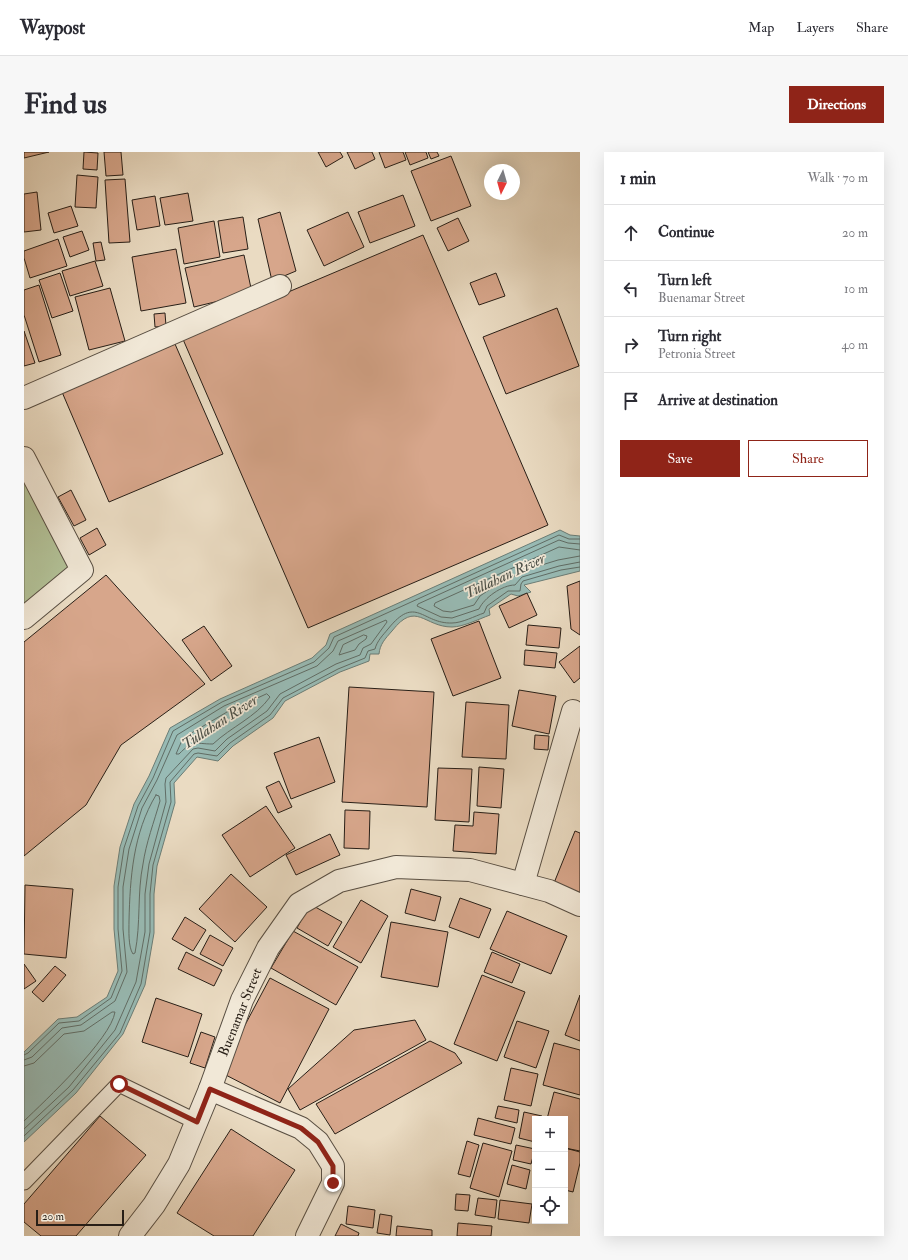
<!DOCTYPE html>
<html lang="en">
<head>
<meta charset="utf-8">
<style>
  body { margin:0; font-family:"IM FELL Double Pica",serif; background:#f7f7f7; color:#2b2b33 }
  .controls { position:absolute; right:12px; bottom:12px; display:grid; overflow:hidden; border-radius:0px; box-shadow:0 4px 16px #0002 }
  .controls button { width:36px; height:36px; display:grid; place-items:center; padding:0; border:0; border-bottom:1px solid #e1e1e2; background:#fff; color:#2b2b33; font:20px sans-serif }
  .compass { position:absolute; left:460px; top:12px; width:36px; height:36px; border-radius:50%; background:#fff; box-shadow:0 4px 16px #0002; rotate:185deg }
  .scale { position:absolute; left:12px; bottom:10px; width:88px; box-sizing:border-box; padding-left:4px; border:2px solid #281f17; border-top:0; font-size:11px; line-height:14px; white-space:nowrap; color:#281f17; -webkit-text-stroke:3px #f1e8d7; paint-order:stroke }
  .stop { position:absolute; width:12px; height:12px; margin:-9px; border:3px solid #8f2418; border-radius:50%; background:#fff }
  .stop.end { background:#8f2418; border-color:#fff; box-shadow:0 1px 4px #0008 }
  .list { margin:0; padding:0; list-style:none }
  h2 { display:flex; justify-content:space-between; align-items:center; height:52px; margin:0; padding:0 16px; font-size:17px }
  h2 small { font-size:13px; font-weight:400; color:#7c7c81 }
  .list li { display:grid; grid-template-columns:26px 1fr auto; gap:12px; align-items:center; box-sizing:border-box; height:56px; padding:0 16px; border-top:1px solid #e1e1e2 }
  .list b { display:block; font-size:15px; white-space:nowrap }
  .list p { margin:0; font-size:13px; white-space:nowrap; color:#7c7c81 }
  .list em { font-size:13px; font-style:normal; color:#7c7c81 }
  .actions { display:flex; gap:8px; padding:12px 16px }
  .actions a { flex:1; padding:9px 0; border:1px solid #8f2418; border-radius:0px; text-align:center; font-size:14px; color:#8f2418 }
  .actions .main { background:#8f2418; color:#fff }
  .icon { flex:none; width:22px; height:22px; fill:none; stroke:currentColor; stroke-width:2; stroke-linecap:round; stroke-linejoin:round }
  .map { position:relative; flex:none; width:556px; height:1084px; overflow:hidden; border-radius:0px }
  header { display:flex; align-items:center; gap:24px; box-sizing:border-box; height:56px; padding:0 20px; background:#fff; border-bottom:1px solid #e1e1e2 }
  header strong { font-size:19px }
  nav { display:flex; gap:22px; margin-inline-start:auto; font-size:14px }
  .intro { display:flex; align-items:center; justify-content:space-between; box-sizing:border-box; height:96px; padding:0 24px }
  h1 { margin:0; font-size:28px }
  .button { padding:10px 18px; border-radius:0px; background:#8f2418; color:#fff; font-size:14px; font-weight:700 }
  main { display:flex; gap:24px; padding:0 24px }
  aside { flex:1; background:#fff; border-radius:0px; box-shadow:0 4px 16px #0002 }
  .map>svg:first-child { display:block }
  .green { fill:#b2c197; stroke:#6d7057 }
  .water { fill:#98bbb5; stroke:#6b7d76 }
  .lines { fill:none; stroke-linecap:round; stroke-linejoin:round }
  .shore { stroke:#606d66; stroke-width:1 }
  .building { fill:#d7a68b; stroke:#281f17 }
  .service-casing { stroke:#584e42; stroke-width:17 }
  .minor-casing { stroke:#584e42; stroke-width:24 }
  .tertiary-casing { stroke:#584e42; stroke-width:24 }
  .service { stroke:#f1e8d7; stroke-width:15 }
  .minor { stroke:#f1e8d7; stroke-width:22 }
  .tertiary { stroke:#f1e8d7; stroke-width:22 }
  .route { stroke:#8f2418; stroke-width:5 }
  .labels { text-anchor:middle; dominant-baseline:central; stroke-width:3.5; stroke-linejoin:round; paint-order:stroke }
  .street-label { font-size:14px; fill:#281f17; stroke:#f1e8d7 }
  .water-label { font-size:15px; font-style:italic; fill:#4a4e46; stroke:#f1e8d7 }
</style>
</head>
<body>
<header>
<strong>Waypost</strong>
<nav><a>Map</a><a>Layers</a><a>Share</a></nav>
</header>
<div class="intro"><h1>Find us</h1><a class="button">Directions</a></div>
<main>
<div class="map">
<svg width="556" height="1084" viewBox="0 0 556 1084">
  <rect width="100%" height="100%" fill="#eadbc2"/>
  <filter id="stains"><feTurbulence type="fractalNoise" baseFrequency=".005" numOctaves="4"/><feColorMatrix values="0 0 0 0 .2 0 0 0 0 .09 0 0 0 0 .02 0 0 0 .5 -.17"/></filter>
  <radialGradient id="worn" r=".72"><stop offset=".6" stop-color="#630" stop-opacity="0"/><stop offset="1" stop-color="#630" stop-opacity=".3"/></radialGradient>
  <path class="green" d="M0,317L55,416L0,456Z"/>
  <path class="water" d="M536,378L546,383L556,384V419L500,433L507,440L494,444L487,442L465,457L466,463C455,467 439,475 428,475C400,475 392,448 368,479C361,487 356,492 355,502H346L345,509L316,520L261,549L249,566L209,594L194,609L173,605L150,631L151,651L133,714L130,742V781L121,833L99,882L52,941L0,990V900L34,867L53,865L83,845L94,819L90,777V734L96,695L110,652L125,624L146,576L196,547L288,506L302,493L306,482Z"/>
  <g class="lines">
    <path class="shore" d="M556,392L544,391L535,388L394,452L393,454L417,465L428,466L455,457C460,446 478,433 491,433L498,425L535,414L556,410
      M556,398L535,395L411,451L410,454L419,459L427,460L450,453L456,444L478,429L487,427L495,420L534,408L556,404
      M340,483L343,484L342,487L335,492L331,498L315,503L319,493Z
      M243,542L246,545C232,565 207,575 189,592C170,592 170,587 155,602H152L159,586L203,560Z
      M132,643L135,644L136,649C130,670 122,691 119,712C113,741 117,771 111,801L109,802C104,795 105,778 105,769C106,726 109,681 132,643Z
      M0,903L4,901L35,871L55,869L87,846L98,819L94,777V735L100,696L114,654L129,626L149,579L198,550L290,510L305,496L310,485L535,383L545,387H556
      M0,908L8,905L38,876L57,873L91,849L103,820L99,777V735L105,697L118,656L133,628L153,583L200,554L293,514L309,499L314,489L362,468L363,470L347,492L339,496L336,503L312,512L256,542L243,559L203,587L191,599L174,596L169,597L142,626L141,632L142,650L125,712L121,742V780L112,830L91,878L45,935L0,977
      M0,914L10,911L40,882L60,879L88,860H91C87,887 21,949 0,969
      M0,984L49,938L96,881L117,832L126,780V742L129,713L147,650L146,630L170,602L174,601L193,604L206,591L246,563L259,546L314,517L341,506L344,499L351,497C353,489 359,483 364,477C392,442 398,472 428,471C438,471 451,464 460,461L463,454L484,439H496L497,432L499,429L537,418L556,415"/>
  </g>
  <path class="building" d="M0,0H25L0,6Z
    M60,0L74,1L73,18L59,17Z
    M80,0H97L99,23L82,24Z
    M294,0H316L319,5L302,15Z
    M323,0H348L351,7L331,17Z
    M355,0H379L382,8L361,16Z
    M381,0H402L404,6L386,13Z
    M404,0H413L415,4L407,7Z
    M427,4L447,54L407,69L387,19Z
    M53,23L74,25L72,56L51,55Z
    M101,27L106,90L85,91L81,28Z
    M13,40L17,78L0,80V42Z
    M164,41L169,69L141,73L136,46Z
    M379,43L391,74L346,91L334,60Z
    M131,44L136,74L113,78L108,48Z
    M47,54L54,74L30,81L24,61Z
    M256,60L272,119L248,129L234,67Z
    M324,60L340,95L300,114L283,78Z
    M219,65L224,97L199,101L194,69Z
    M434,66L445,89L424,99L413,76Z
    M190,69L196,105L160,112L154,76Z
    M58,79L65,98L46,105L39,85Z
    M399,83L524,373L284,476L158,185Z
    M34,87L43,114L6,126L0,106V99Z
    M77,90L81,108L72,109L69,91Z
    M152,97L162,151L117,159L108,105Z
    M220,103L228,141L170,155L161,116Z
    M71,109L79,134L46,144L38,119Z
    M36,121L49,159L28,166L15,128Z
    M472,121L481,144L455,153L446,131Z
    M15,133L37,203L15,210L0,163V138Z
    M86,136L101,189L65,198L51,145Z
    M533,156L555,214L482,242L459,185Z
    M141,161L142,174L131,175L130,162Z
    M0,179L11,211L0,214Z
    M151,192L199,302L85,350L38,240Z
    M47,338L62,368L50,374L34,345Z
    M73,376L82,393L65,403L56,386Z
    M82,423L181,532L97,593L62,653L0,704V490Z
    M556,429V483L547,477L543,434Z
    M503,441L513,463L485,476L475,454Z
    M455,469L477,526L429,544L407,487Z
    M504,473L537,476L535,496L502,493Z
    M180,474L208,514L187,529L158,488Z
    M556,494V526L550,531L535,510Z
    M501,498L533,501L531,516L500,513Z
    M325,535L410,540L403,655L318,650Z
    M495,538L532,544L525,582L488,574Z
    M442,550L485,553L482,607L438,605Z
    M511,583L525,584L524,598L510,597Z
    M295,585L311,630L267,647L250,601Z
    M455,615L480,617L477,656L453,654Z
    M414,616L448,617L445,670L411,668Z
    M255,629L268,655L254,661L242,635Z
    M242,654L271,696L226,725L198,683Z
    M321,658L346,659L345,697L320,696Z
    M450,660L475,662L472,702L429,699L431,673L449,674Z
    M551,679L556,681V741L530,731Z
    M306,682L316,703L272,723L262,703Z
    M207,722L243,755L211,790L175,757Z
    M1,733L49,737L42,806L0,802Z
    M387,737L417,745L411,769L381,761Z
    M436,746L467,757L455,786L425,775Z
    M337,748L364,764L337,811L309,795Z
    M286,752L318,770L304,794L273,776Z
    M483,759L543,784L527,822L466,797Z
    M161,765L182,778L169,799L148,787Z
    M367,770L424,780L414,835L357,825Z
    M269,779L334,815L312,853L247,816Z
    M186,783L209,796L199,814L176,802Z
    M162,800L198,818L190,834L154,817Z
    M468,800L496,812L488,831L460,820Z
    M0,812L12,829L0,837Z
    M31,814L42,823L19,850L8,840Z
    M458,823L501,840L473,909L430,892Z
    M246,826L305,857L256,951L196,920Z
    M556,843V889L541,883Z
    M132,846L178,862L164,905L118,890Z
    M391,868L402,888L276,958L264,937L330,878Z
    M493,869L525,879L512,916L480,905Z
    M177,880L191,885L181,916L166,911Z
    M406,889L431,901L438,911L311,982L292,952Z
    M530,891L556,898V943L519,933Z
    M487,916L514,922L507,954L480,948Z
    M530,940L556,947V999L541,996V967H523Z
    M474,954L495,958L493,971L471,966Z
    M500,960L518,964L517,967H511V990L495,986Z
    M76,964L122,1003L52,1084H17L0,1070V1052Z
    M454,966L491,976L487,992L450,983Z
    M207,977L271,1018L229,1084H190L153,1061Z
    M443,989L455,993L446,1025L434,1022Z
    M459,991L488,999L475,1045L446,1036Z
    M492,993L511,997L507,1012L489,1008Z
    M541,996L556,1000V1011L549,1040L541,1038Z
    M488,1013L506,1018L502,1037L483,1032Z
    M432,1042L446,1043L444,1059L431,1058Z
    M454,1046L473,1048L471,1066L451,1063Z
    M476,1048L508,1052L505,1071L474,1067Z
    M324,1054L351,1058L349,1076L322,1072Z
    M356,1062L368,1064L366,1083L353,1081Z
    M434,1071L468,1074L467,1084H433Z
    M317,1072L335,1081L334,1084H311Z
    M373,1074L408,1078V1084H372Z"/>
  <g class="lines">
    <g class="service-casing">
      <path id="service" d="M0,1030L95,932L173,970"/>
    </g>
    <g class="minor-casing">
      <path id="minor" d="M0,246L256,134
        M0,306L58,418L0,466
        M499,732L549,559
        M186,937L277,976L294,990L309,1014V1031L283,1084"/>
    </g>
    <g class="tertiary-casing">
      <path id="tertiary" d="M106,1084L130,1053L155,1012L186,937L218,848L244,796L275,752L315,729L372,715L446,718L525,739L556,753"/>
    </g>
    <use href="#service" class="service"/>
    <use href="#minor" class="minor"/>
    <use href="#tertiary" class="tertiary"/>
  </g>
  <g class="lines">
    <path class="route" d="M95,932L173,970L186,937L277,976L294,990L309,1014V1031"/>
  </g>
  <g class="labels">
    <g class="street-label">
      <text transform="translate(216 860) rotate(-68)">Buenamar Street</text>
    </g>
    <g class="water-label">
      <text transform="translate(481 424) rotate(-25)">Tullahan River</text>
      <text transform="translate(196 570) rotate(-33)">Tullahan River</text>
    </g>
  </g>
  <rect width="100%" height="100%" filter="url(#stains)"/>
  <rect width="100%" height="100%" fill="url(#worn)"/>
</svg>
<div class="controls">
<button>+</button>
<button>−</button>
<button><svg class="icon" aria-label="locate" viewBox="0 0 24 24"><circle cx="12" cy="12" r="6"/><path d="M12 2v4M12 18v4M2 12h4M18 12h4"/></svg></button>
</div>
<svg class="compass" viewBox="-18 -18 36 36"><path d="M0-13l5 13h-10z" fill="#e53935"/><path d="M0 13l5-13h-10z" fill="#7c7c81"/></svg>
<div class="scale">20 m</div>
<div class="stop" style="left:95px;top:932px"></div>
<div class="stop end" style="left:309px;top:1031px"></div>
</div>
<aside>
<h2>1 min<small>Walk · 70 m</small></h2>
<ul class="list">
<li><svg class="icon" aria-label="ahead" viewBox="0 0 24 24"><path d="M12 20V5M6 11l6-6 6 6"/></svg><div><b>Continue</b></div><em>20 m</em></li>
<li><svg class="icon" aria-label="left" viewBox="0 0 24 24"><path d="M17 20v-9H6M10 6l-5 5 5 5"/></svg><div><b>Turn left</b><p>Buenamar Street</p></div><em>10 m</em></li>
<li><svg class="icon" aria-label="right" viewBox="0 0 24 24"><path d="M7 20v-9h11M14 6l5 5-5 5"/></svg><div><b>Turn right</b><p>Petronia Street</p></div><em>40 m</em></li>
<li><svg class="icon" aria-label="arrive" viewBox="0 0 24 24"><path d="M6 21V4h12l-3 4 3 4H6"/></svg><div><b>Arrive at destination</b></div></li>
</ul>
<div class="actions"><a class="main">Save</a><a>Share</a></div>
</aside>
</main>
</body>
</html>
